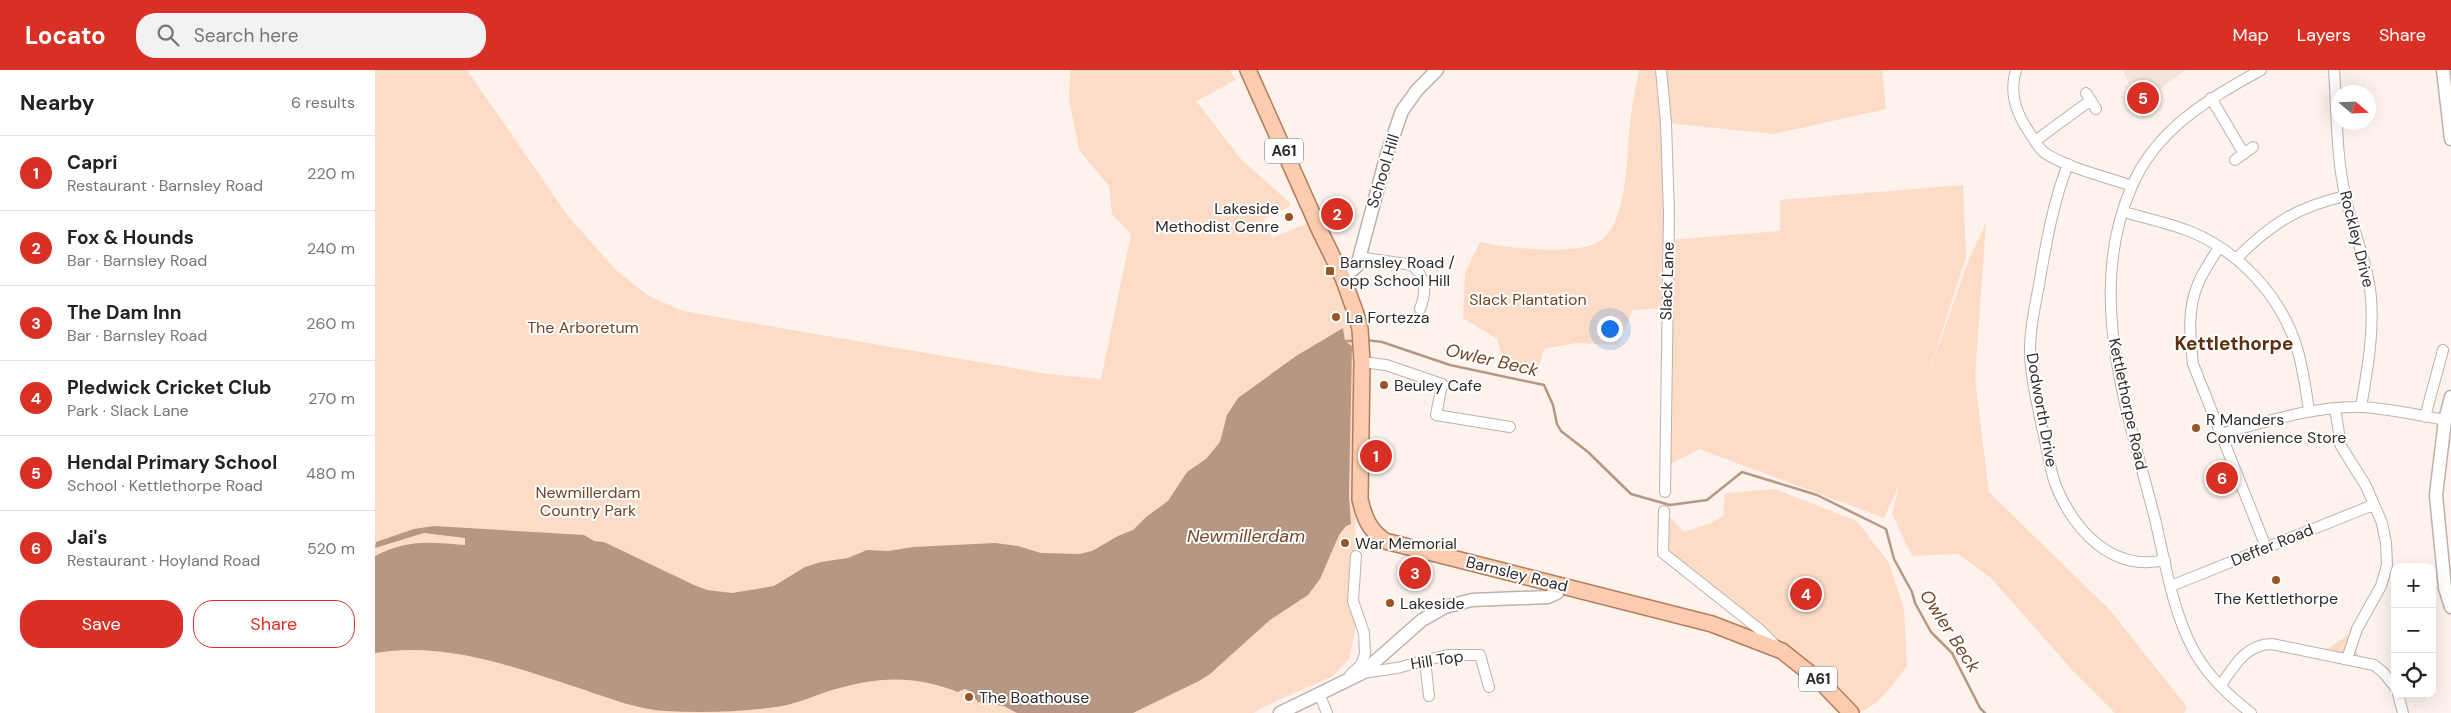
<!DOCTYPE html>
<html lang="en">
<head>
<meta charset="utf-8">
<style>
  body { margin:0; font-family:"DM Sans",sans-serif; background:#f2f2f2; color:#222 }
  .controls { position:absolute; right:15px; bottom:15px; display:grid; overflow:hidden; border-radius:10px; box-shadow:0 5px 20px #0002 }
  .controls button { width:45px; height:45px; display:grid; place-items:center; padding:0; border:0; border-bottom:1px solid #e0e0e0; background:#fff; color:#222; font:25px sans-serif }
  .compass { position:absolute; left:1956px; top:15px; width:45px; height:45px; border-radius:50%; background:#fff; box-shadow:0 5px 20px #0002; rotate:109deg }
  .you { position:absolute; left:1234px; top:258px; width:18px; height:18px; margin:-12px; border:4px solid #fff; border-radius:50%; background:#1a73e8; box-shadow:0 0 0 8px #1a73e833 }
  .badge { display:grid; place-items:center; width:32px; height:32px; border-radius:50%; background:#d93025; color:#fff; font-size:16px; font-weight:700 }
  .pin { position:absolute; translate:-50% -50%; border:2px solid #fff; box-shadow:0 1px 5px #0006 }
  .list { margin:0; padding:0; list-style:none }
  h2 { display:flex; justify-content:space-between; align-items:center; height:65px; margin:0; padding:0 20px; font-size:21px }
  h2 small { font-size:16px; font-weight:400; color:#767676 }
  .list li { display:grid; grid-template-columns:32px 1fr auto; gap:15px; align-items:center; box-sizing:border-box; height:75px; padding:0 20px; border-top:1px solid #e0e0e0 }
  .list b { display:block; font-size:19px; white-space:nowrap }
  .list p { margin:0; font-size:16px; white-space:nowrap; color:#767676 }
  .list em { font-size:16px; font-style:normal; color:#767676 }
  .actions { display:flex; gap:10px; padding:15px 20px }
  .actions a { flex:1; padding:11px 0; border:1px solid #d93025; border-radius:20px; text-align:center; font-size:18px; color:#d93025 }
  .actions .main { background:#d93025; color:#fff }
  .icon { flex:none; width:28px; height:28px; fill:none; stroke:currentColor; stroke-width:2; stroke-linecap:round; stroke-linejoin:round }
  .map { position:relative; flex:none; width:2076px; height:643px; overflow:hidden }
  header { display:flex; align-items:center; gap:30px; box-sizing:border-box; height:70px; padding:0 25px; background:#d93025; color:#fff }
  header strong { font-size:24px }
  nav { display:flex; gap:28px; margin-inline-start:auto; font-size:18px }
  .search { width:350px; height:45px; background:#f2f2f2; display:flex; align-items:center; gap:12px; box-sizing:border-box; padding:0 18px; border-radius:20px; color:#767676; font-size:19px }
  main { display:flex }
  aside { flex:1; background:#fff }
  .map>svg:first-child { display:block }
  .built { fill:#f5e4d9 }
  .green { fill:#fddcc7 }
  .water { fill:#b69784 }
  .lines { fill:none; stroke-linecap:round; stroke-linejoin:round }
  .stream { stroke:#b69784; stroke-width:2.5 }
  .minor-casing { stroke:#bcb2ac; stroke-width:12 }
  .tertiary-casing { stroke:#bcb2ac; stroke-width:15 }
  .primary-casing { stroke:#b27d5b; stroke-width:18 }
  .minor { stroke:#fff; stroke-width:10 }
  .tertiary { stroke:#fff; stroke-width:12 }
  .primary { stroke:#fbccad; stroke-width:15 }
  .poi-dot { fill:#975424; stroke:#fff; stroke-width:2 }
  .labels { text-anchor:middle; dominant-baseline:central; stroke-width:4; stroke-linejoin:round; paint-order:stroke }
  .shield { fill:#fff; stroke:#6d6a68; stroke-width:1 }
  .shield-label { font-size:15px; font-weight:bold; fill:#2e2a28 }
  .street-label { font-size:16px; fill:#2e2a28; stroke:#fff }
  .poi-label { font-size:16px; fill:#2e2a28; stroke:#fff; text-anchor:start }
  .park-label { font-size:16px; fill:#724426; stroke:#fff }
  .water-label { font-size:18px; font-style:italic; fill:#734627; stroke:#fff }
  .quarter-label { font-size:19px; font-weight:bold; fill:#5d2f0d; stroke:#fff }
</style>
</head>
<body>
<header>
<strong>Locato</strong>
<div class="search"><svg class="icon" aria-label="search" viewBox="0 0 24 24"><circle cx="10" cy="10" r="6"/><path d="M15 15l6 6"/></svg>Search here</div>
<nav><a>Map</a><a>Layers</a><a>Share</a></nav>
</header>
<main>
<aside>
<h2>Nearby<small>6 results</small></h2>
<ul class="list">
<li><span class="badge">1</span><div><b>Capri</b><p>Restaurant · Barnsley Road</p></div><em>220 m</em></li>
<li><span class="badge">2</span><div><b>Fox &amp; Hounds</b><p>Bar · Barnsley Road</p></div><em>240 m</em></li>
<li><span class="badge">3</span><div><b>The Dam Inn</b><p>Bar · Barnsley Road</p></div><em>260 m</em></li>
<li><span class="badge">4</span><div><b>Pledwick Cricket Club</b><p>Park · Slack Lane</p></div><em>270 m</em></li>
<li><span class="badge">5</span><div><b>Hendal Primary School</b><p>School · Kettlethorpe Road</p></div><em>480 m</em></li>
<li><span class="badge">6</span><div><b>Jai's</b><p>Restaurant · Hoyland Road</p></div><em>520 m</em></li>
</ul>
<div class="actions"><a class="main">Save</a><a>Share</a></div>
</aside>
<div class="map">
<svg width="2076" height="643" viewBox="0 0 2076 643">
  <rect width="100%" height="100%" fill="#fdf2ec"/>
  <path class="built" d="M1748,0H1811L1787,17L1765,39Z"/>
  <path class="green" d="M0,0H92L193,146L241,200L272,225L308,241L673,304L726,309L756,164L737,144L734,116L704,80L694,29L695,0H855L861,10L821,31L866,89L914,132L915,136L889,149L897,168L940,150L958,188L955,201L981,244L980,562L974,589L958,606L886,638L879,643H0Z
    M1264,0H1507L1511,39L1399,64L1291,53L1293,170L1405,161V130L1588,115L1591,187L1553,305L1594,189L1611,153L1600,308L1614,422L1735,540L1812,637L1809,643H1740L1697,600L1616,508L1583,484L1537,486L1517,444L1524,415L1509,448L1324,379L1290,397L1291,238L1258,240L1243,275L1201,273L1169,279L1161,308C1134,297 1129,298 1122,269L1088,248L1090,203L1105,172C1131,178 1208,187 1228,169C1255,145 1251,78 1256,45C1258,30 1261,15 1264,0Z
    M1400,419L1482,451L1514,493L1529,539L1532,596C1518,614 1500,643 1476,643L1288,483L1289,441L1309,462L1336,453L1348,446L1350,423Z
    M1982,559L1977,572L1986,591L1946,583Z"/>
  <path class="water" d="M968,258L970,271L977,276L974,425L976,454L971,456L964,465L945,509L933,525L895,550L835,604L824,611L758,643H642L629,636L603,632L593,620L589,619L583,622C537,604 500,607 454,621C439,626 423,633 407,636C369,642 329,643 290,641C262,639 236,629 210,620C142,598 72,571 0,583V486C33,469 55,472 90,475V468L49,463L0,478L1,472L39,459L59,456L209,465L219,471L229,472L319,515L332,520L357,523L399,516L430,497L446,492L473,488L492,480L513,481L538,477L620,473L643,476L666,483L704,484L717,481L743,466L758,460L771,447L793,431L812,402L831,389L845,372L852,345L863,328L921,286Z"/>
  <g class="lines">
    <path class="stream" d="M991,270L1007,272L1075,295L1169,315L1178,335L1182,354L1186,361L1213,382L1256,424L1295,435L1332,430L1367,402L1442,425L1511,459L1519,489L1537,522L1540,533L1556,562L1577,583L1605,638L1610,643
      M970,271H981"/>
    <g class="minor-casing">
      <path id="minor" d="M1286,0L1291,53L1294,144L1290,422
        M1641,0C1633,26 1643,47 1658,68C1661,73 1665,80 1670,83C1695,99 1729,106 1757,116
        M1959,0C1962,41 1961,84 1970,125C1977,160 1993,192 1996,228C1999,265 1992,301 1986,337
        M1711,23L1721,39
        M1836,28L1869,84
        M1660,71L1716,30
        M1860,90L1878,77
        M1693,94C1678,133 1671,173 1664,215C1660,236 1655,257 1655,279C1655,305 1662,332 1667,357C1672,376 1674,398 1681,416C1700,462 1738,502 1790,490
        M1749,142C1770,148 1793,153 1814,161C1864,181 1906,226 1922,278C1928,298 1931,320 1934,341
        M1844,177C1837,189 1828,201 1823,214C1812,239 1815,267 1818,294L1891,477
        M984,187L1037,195C1051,208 1052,221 1045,239
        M1862,188C1896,154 1922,137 1970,126
        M987,292L1011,295L1067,314L1061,345L1135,357
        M1960,338L1966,376L1991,416L2007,453L2011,473L2012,495L2006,516L1982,559L1972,589
        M2050,347L2068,280
        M1845,364C1891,352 1938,336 1985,337C2013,338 2042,345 2070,350
        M1289,441L1288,483L1385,560L1401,576
        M1796,516L1998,435
        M1050,590L1054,626
        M987,603L1022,598L1072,585H1105L1114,617
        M975,605L986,595L990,584L989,563L978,531L981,486
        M1846,615C1859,596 1871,574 1897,574L1999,595L2008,602L2020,617
        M944,623L952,643
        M2023,624L2028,643
        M1876,643C1854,626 1831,604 1818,579C1797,540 1790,491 1780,449C1753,342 1709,224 1757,116C1782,58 1834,29 1886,0"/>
    </g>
    <g class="tertiary-casing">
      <path id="tertiary" d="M2068,0L2076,69
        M968,208L982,196L1012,84L1027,41L1042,20L1062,0
        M2076,327L2070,350L2061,425L2070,518L2076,537
        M905,643L987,603L1047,550L1070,537L1097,530L1173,527L1182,523L1186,515"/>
    </g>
    <g class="primary-casing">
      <path id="primary" d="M873,0L945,161L968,208L981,244L985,259L987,292L985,429C989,447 994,460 1010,471L1337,554L1407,581L1446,612L1476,643"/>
    </g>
    <use href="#minor" class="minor"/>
    <use href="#tertiary" class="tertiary"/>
    <use href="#primary" class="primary"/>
  </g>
  <g class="poi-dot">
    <circle cx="914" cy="147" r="5"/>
    <rect x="950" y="196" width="10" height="10" rx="2.5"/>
    <circle cx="961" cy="247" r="5"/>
    <circle cx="1009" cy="315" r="5"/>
    <circle cx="1821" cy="358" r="5"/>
    <circle cx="970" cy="473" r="5"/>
    <circle cx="1901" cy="510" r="5"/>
    <circle cx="1015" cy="533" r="5"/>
    <circle cx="594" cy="627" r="5"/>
  </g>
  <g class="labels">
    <g class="shield">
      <rect x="890" y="68.5" width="38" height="25" rx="4"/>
      <rect x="1424" y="596.5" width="38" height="25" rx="4"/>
    </g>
    <g class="shield-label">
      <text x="909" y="81">A61</text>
      <text x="1443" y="609">A61</text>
    </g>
    <g class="street-label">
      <text transform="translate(1008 101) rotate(-73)">School Hill</text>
      <text transform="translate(1982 169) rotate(76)">Rockley Drive</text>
      <text transform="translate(1292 211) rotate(-88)">Slack Lane</text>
      <text transform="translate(1753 334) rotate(78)">Kettlethorpe Road</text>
      <text transform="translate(1667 340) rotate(80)">Dodworth Drive</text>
      <text transform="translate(1897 475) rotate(-22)">Deffer Road</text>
      <text transform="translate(1142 504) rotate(14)">Barnsley Road</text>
      <text transform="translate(1062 590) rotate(-9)">Hill Top</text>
    </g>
    <g class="poi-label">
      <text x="904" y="138" text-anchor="end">Lakeside<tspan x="904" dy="18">Methodist Cenre</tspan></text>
      <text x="965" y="192">Barnsley Road /<tspan x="965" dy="18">opp School Hill</tspan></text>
      <text x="971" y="247">La Fortezza</text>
      <text x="1019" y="315">Beuley Cafe</text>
      <text x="1831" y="349">R Manders<tspan x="1831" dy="18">Convenience Store</tspan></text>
      <text x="980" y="473">War Memorial</text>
      <text x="1901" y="528" text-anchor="middle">The Kettlethorpe</text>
      <text x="1025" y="533">Lakeside</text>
      <text x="604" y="627">The Boathouse</text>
    </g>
    <g class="park-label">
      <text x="1153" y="229">Slack Plantation</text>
      <text x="208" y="257">The Arboretum</text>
      <text x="213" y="422">Newmillerdam<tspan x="213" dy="18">Country Park</tspan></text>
    </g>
    <g class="water-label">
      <text transform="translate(1117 290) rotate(13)">Owler Beck</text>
      <text x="871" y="466">Newmillerdam</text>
      <text transform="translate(1575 561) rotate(57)">Owler Beck</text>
    </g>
    <g class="quarter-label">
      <text x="1859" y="273">Kettlethorpe</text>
    </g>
  </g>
</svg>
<div class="controls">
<button>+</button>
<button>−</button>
<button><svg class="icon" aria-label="locate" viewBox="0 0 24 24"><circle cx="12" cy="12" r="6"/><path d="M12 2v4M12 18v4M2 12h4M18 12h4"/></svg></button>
</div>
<svg class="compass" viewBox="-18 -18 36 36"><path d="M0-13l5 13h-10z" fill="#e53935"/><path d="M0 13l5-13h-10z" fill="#767676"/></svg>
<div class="you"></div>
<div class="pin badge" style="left:1001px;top:386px">1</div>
<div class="pin badge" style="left:962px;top:144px">2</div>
<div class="pin badge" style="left:1040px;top:503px">3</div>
<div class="pin badge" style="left:1431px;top:524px">4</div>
<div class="pin badge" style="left:1768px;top:28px">5</div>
<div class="pin badge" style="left:1847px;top:408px">6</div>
</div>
</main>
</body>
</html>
